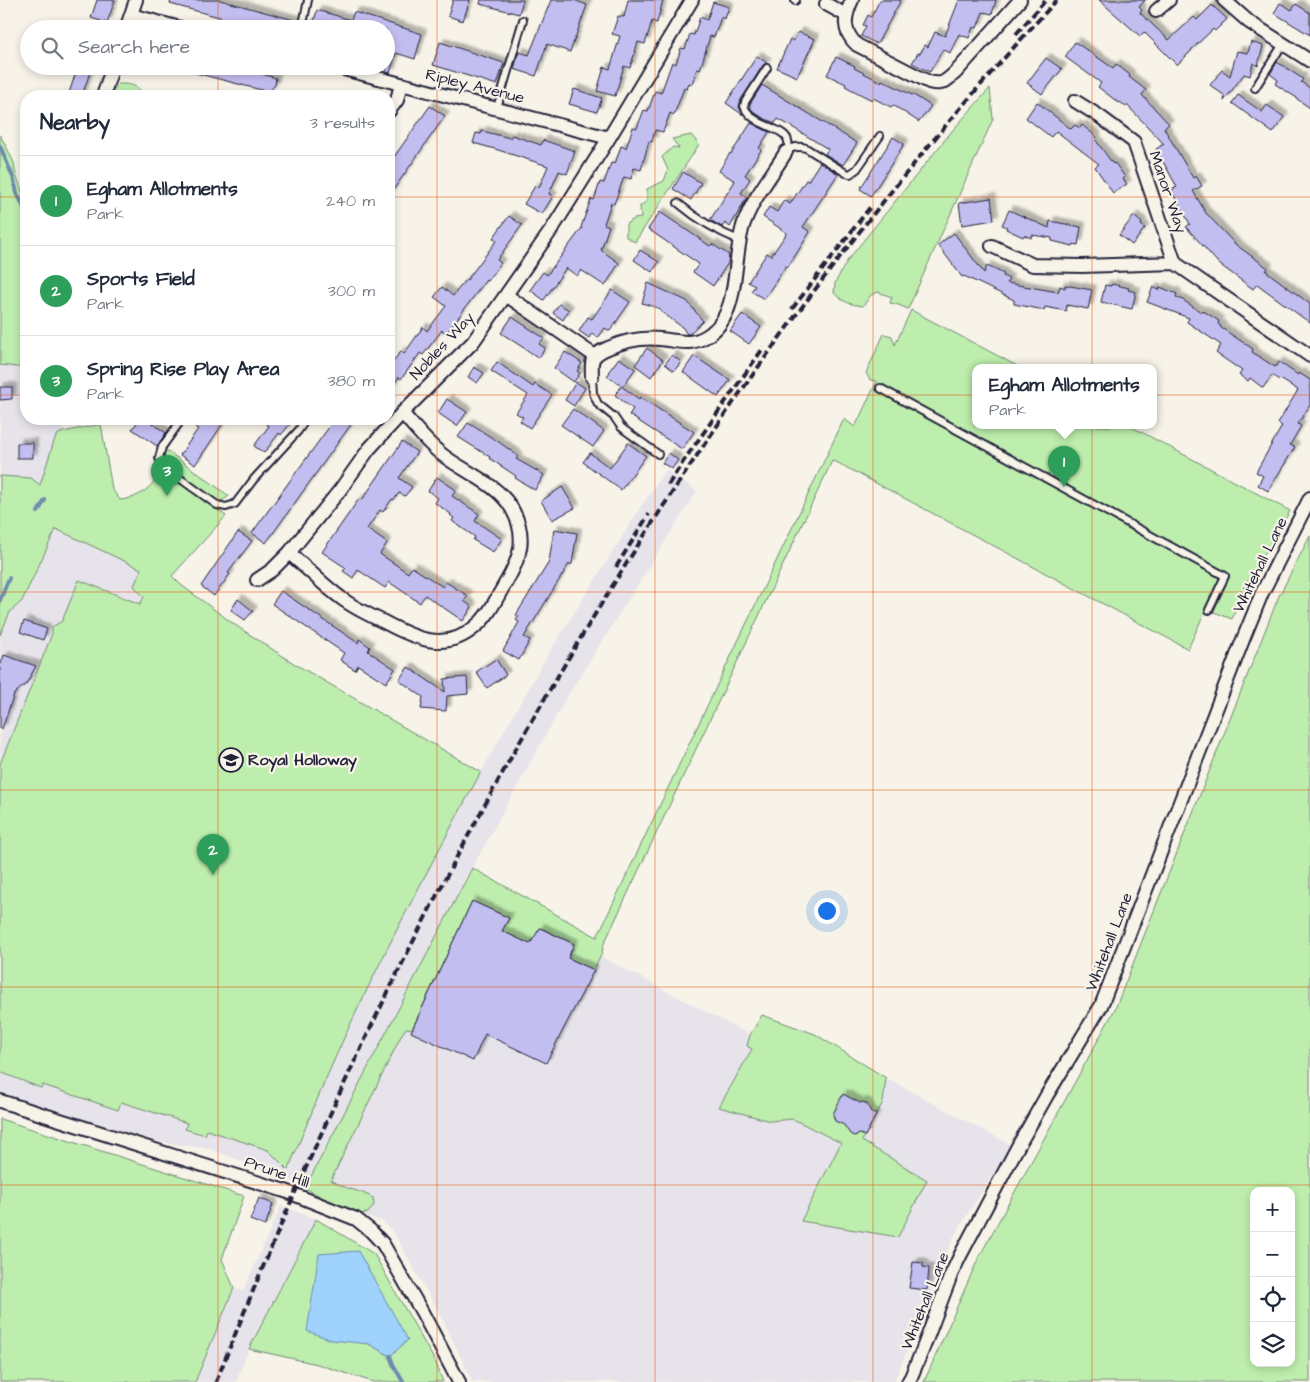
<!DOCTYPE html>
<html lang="en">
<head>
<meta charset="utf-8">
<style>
  body { margin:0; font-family:"Architects Daughter",sans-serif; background:#f2f2f3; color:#1f2937 }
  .controls { position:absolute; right:15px; bottom:15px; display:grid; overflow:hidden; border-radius:10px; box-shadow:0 2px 8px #0003 }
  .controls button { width:45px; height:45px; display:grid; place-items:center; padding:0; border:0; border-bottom:1px solid #e0e1e3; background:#fff; color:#1f2937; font:25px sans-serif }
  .you { position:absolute; left:826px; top:910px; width:18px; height:18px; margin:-12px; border:4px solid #fff; border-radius:50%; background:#1a73e8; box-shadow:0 0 0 8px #1a73e833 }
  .badge { display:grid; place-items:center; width:32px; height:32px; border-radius:50%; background:#22223b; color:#fff; font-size:16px; font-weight:700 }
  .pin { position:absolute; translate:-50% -41px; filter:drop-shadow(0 1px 2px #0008) }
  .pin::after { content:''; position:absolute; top:26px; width:18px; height:15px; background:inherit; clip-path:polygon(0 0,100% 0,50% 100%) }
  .popup { position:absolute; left:972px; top:364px; width:185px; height:65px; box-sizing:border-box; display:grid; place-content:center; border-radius:10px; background:#fff; filter:drop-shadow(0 1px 4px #0005); font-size:16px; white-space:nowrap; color:#747a83 }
  .popup b { font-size:19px; color:#1f2937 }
  .popup::after { content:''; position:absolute; left:50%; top:100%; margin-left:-10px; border:10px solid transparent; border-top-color:#fff }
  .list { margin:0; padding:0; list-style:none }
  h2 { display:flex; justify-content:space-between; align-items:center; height:65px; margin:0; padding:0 20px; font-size:21px }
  h2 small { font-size:16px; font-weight:400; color:#747a83 }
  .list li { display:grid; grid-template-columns:32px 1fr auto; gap:15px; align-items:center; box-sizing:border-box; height:90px; padding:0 20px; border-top:1px solid #e0e1e3 }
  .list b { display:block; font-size:19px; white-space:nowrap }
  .list p { margin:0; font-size:16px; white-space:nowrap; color:#747a83 }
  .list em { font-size:16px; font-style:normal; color:#747a83 }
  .icon { flex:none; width:28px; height:28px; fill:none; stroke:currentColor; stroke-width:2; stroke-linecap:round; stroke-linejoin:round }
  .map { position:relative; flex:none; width:1310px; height:1382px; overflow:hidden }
  .search { position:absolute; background:#fff; box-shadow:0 2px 8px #0003; left:20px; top:20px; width:375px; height:55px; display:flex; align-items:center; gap:12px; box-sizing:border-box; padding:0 18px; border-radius:28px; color:#747a83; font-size:19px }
  .panel { position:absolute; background:#fff; box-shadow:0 2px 8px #0003; left:20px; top:90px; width:375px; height:335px; border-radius:20px }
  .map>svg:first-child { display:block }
  .built { fill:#e7e3ea }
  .green { fill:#bdeead; stroke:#708874; fill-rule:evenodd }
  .water { fill:#9fd2fd; stroke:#6d8caf }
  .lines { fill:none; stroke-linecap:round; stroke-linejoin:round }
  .stream { stroke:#6d8caf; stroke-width:4 }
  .building { fill:#c3bef0; stroke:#22223b; filter:url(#shadow) }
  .lane-casing { stroke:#22223b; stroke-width:10 }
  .street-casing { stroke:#22223b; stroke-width:16 }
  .lane { stroke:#f7f3e8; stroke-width:6 }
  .street { stroke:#f7f3e8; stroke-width:12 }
  .rail { stroke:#22223b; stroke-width:4; stroke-dasharray:8 4; stroke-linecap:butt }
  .grid { fill:none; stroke:#e8590c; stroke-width:1; stroke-opacity:0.55 }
  .labels { text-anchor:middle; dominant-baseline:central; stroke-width:4.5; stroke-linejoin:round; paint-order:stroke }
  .street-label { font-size:16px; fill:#22223b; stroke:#f7f3e8 }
  .poi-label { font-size:16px; font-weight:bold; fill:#22223b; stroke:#f7f3e8; text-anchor:start }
</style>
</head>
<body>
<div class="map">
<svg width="1310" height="1382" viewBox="0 0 1310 1382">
  <defs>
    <filter id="shadow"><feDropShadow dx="4.5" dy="-4.5" stdDeviation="1" flood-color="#0004"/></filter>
  </defs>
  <rect width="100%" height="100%" fill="#f7f3e8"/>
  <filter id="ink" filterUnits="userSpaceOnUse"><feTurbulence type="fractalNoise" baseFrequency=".02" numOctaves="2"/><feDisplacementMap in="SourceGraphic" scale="10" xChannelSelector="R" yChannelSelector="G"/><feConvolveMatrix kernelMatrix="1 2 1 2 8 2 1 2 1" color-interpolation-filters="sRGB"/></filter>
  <g filter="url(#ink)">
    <path class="built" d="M0,135L15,171L26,203V419H62L63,432L48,498L172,576L181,585L235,625L295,664L481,772L544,661L642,505L666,470L697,491L565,700L472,868L462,882L448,876L750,1035L762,1015L815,1034L886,1078L1011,1145L954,1236L894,1382H472L467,1370L444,1322L394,1233L384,1222L359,1214L325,1199L286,1179L211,1149L137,1139L0,1095Z
      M281,1206L316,1219L249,1349L236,1382H195L234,1288L243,1291Z"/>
    <path class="green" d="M119,84C128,84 139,84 142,95L135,93L128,96H110L111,92Z
      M990,88L993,119L908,309L896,304L890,303L892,297L878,292L871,295L863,306C850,304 844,303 834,293L835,283L847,261L952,131Z
      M0,135L7,148L14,163L15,171L26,203V371V368L0,365Z
      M691,135L699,144L693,154L635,242L626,237V224L634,219L641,218L640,206L647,201V189L664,181L668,170L662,157L673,147L679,148L672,139Z
      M911,310L1021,368H975V426H1130L1290,511L1248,581L1232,619L1206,609L1188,649L838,463L832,461L603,946L602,953L594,970L568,958L574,944L541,928L530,944L502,931L509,918L472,901L412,1029L406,1028L402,1034L331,1180C344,1189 360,1190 373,1198L374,1205L368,1213L359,1214L325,1199L305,1188L472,868L597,937L844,419L855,427L877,381L870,380L866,373L884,334L892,336L895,345Z
      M101,424L112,489L120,500C142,498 152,486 163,469L226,516L172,576L181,585L235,625L295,664L481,772C433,860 386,947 344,1038C324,1082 306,1126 288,1170L268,1150L207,1130L205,1135L185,1129L187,1123L121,1102L118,1110L43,1085L41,1088L0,1072V764L52,634V627L62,621L79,580L140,604L144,597L134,586L141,569L56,529L22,601L10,612L0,635V476L31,478L40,485L54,441L57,435L63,432Z
      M165,449L229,496C223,501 220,502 213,499C205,493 166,466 163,460C161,456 163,452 165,449Z
      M1310,536V1382H924L978,1259L1115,1009L1278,598ZM1254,1191H1291V1363H1254Z
      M762,1015L815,1034L886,1078L883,1102L862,1141L927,1180L898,1237L801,1221L841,1143L793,1119L770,1121L719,1107L752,1049L747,1046L750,1035Z
      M0,1119L244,1196L222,1259L234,1288L195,1382H0Z
      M316,1219L374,1254L436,1363L443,1382H373L317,1364L249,1349ZM408,1340L390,1356L369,1344Z"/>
    <path class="water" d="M358,1251L408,1340L390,1356L369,1344L332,1340L307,1331L319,1254Z"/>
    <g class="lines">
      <path class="stream" d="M0,146L13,177L17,193L26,212
        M38,512L45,500
        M0,600L9,578
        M390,1356L393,1364L403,1382"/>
    </g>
    <path class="building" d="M97,0H115L107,23L91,18Z
      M171,0H220L298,21L297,29H264L170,4Z
      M453,0H470L463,21L448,16Z
      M481,0H523L519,14L480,4Z
      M551,0H574L587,5L570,52L547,44L536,76L514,69L519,52L529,55Z
      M628,0H663L657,23L652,21L645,44L638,42L630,68L624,66L615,96L597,91L604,67L610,69L620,36L612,34L618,16L624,17Z
      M880,0H901L877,44L861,36L866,26L863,25L868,15L871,17Z
      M959,0H996L992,14L983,12L977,28L973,27L969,38L959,34L950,53L943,49L930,72L912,63L918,53L920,54L925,45L928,47L935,32L945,36Z
      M1099,0H1145L1139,7L1142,10L1140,13L1169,40L1194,17L1197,20L1212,5L1227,19L1215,31L1213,29L1191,50H1192L1177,65L1144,32L1140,36Z
      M713,2L729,7L725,19L721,17L714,37L710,36L700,70L697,69L692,84L689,83L687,89L684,88L674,115L670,113L663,132L655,130L652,142L649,141L641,170L634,168L631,179L624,177L614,204L611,203L604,224L609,226L601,250L619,263L605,286L581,270L577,276L566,268L544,300L530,290L543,272L547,275L582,228L581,227L591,199L594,200L600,182L604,183L611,163L615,164L621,146L626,148L633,127L637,128L644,110L648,111L655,91L661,93L672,62L676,64L681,48L685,49L690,34L694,35L700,17L707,20Z
      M1280,3L1292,10L1296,4L1310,13V35L1274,13Z
      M317,10L351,20L354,12L422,34L415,59L396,53L390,73L386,72V29H307L308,24L313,25Z
      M798,32L815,39L797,77L777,68L790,39L794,41Z
      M440,42L504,63L497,85L433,65Z
      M1075,42L1113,68L1116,64L1130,75L1129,77L1146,90L1142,95L1169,124L1164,128L1193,178L1196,176L1202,186L1193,191L1206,213L1235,244L1268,268L1266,271L1310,304V323L1257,284L1253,289L1219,264L1186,227L1190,224L1171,190L1177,187L1156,149L1164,144L1127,105L1126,107L1120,102L1119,103L1098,87L1101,83L1065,57Z
      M1251,42L1263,46L1258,66L1253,63L1250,76L1244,74L1224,101L1225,96L1210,85L1222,70L1230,76L1237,51L1248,53Z
      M757,56L767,63L763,65L741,100L739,107L743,115L726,103Z
      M836,57L855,66L854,68L881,82L882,80L912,95V94L931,106L919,122L893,105L891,107L873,98L872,100L858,93L845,86L846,84L827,75Z
      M1046,58L1062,69L1042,94L1027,83Z
      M1277,62L1303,79L1301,82L1310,88V108L1297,99V98L1275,84L1278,80L1270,74Z
      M78,66H92L82,96H68Z
      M185,66H233L276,78L275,85L269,92L184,70Z
      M762,85L857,143L843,165L825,154L828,149L787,124L778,119L775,123L763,118L754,112L750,107V104Z
      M574,89L602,98L597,112L569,104Z
      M1238,95L1262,112L1267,105L1284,117L1273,133L1232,103Z
      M1037,102L1071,129L1075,125L1080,128L1082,125L1097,137L1095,139L1113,164L1115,163L1125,177L1123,179L1127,184L1113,193L1095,167L1099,164L1056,131L1051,137L1026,118Z
      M430,106L445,116L389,196V164Z
      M751,123L769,132L759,148L761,150L745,175L750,179L741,193L747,197L730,227L725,223L722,227L710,220L735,181L719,171L730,153L731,154Z
      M482,131L510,138L512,135L541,145L543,140L575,151L567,174L559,171L549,194L553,196L542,214L524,204L535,186L539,188L548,166L495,149L473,143L476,133L481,134Z
      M893,137L904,144L871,196L860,189Z
      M820,162L838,174L803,227L810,232L788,267L786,266L764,299L751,291L755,286L748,282L767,253L771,256L787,233L763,217L769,207L777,212L784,200L790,204L806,180L808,181Z
      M683,172L701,183L691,200L673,189Z
      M991,198L994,220L962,225L959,203Z
      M1009,210L1049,228L1050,221L1081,227L1078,245L1074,244L1073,246L1052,241V238L1032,235L1031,238L1024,235L1023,237L1006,229L1007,227L1002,225Z
      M660,212L710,246L712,244L729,255L728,263L713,286L693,272L699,264L648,229Z
      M509,216L522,225L497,260L501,263L487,281L486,280L446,334L442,330L423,355L420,353L401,379L399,377L389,391V367L401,351L404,354L423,327L427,331L446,306L434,297L442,287L453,296L466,279L467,280L497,240L493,238Z
      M1134,216L1142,223L1141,225L1145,228L1132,245L1119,235Z
      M954,233L984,273L987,266L1004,274L1003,276L1009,279L1007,283L1058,292L1060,286L1065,288V285L1092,290L1088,309L1067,305L1066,311L1045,307L1044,310L1014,304V300L964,276L962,277L938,245Z
      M640,250L659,262L652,272L634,260Z
      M648,283L687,301L703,321L689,334H687L682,327L660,311L661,309L642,303Z
      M1112,284L1129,288L1128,290L1136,292L1132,309L1101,302L1105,285L1111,286Z
      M1153,287L1159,290L1160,287L1177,294L1176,297L1183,300L1201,312L1202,310L1219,321L1218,324L1221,326L1220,327L1253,349L1252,352L1275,367L1279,362L1298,375L1299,373L1310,380V405L1298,424L1301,426L1290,445L1295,447L1268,491L1258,485L1263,476L1256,472L1282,426L1278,423L1298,390L1280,379L1279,380L1272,375L1263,388L1250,378L1248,381L1239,375L1242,371L1216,353L1221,345L1187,322L1189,318L1147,302Z
      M612,290L630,302L610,331L605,328L598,338L592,333L589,338L579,331L588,317L592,319Z
      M559,304L569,310L563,320L553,313Z
      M742,314L761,327L749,344L730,331Z
      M512,317L544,338L539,344L545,348L539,358L501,333Z
      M647,348L663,360L651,377L635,365Z
      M565,352L582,363L577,371L580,373L574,382L554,368Z
      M672,355L681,362L674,371L665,364Z
      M694,356L730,380L718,397L683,372Z
      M619,358L635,369L623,386L607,376L610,372L609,371Z
      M497,362L533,387L535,384L552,395L530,428L520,421L523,417L516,413L528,395L491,371Z
      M474,367L484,373L477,383L468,377Z
      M576,382L585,388L574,406L565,400Z
      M621,386L639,399L640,397L694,432L682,449L629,415L633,409L615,395Z
      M0,387H12V399L0,400Z
      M447,399L467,412L457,426L438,413Z
      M573,409L604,431L593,447L561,425Z
      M140,419H146L166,433L157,446L132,429Z
      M200,419H226L195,465L180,455L198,429L195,427Z
      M259,419H282L290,424L281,435L279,433L264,453L254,446L269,426Z
      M335,419H355L266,543L252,533Z
      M468,423L499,442L518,456L516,459L544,475L535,490L515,478L516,476L489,458L490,457L458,437Z
      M402,442L417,452L399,478L412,487L405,496L399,493L394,500L392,499L383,512L380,510L367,529L387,543L380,554L408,573L412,567L443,587L446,582L468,596L464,601L472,607L463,621L425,595L420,603L389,582L385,588L358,570L353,578L343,571L346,568L322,552L359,499L362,500Z
      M17,443H33V458H17Z
      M628,443L646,456L621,490L583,462L590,453L610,468Z
      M669,453L678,460L672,469L662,463Z
      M437,477L456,490L452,496L479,514L475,521L502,539L493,552L473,540L475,537L452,521L454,518L450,515L451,514L435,503L438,498L428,491Z
      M562,487L575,508L552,520L541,501Z
      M554,529L577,533L572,564H569L524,637L530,640L519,660L503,651L519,622L516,620L519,616L516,615L549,562Z
      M238,532L252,541L228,573L230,574L214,596L201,586Z
      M281,591L358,643L359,639L370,647L368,651L395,669L386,683L358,665L355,670L340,660L344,653L272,604Z
      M238,599L253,611L245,620L231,610Z
      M24,621L47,629L43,640L20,632Z
      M4,655L36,666L26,684L14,694L2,729H0V667Z
      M496,659L506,675L487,688L476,672Z
      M408,667L445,692L444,679L467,677L468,694L447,696L446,711L421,709L423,697L399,680Z
      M472,901L509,918L502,931L530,944L540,928L574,944L568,958L594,970L546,1063L485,1034L473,1061L411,1032Z
      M843,1094L860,1103L863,1102L867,1104L871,1112L876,1115L865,1136L860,1134L854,1136L850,1134L844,1125L835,1121L833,1114Z
      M259,1198L273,1204L265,1226L250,1220Z
      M913,1262L923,1263V1267L929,1268L927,1290L909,1288Z"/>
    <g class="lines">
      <g class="lane-casing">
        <path id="lane" d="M795,1L796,0
          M302,29L308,0
          M767,68L745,102L744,106C747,115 759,123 768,126C779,131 793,135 787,151
          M1255,88L1283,44
          M497,108L523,20
          M786,152C792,146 799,146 806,148L846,173L850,174L857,169L880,136
          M678,203C697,219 716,231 739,240
          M592,377L593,393L598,404L614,417L621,427L626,431L658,454
          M880,388L1225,576L1209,610
          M182,419L162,447L159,458L164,467L217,505L226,507L235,504L254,479L298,431L306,419"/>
      </g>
      <g class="street-casing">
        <path id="street" d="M852,0C844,17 842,31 857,45L929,82C943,86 946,81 956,72L1020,0
          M1224,0L1249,22L1310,61
          M826,4L846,15
          M1156,11L1169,0
          M131,15L184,29
          M126,29L136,0
          M332,66L609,138
          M103,96L113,66
          M1075,101L1099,116L1134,142L1175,263L1310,356
          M389,111L397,100L401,84
          M992,246L1033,265L1082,266L1175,263
          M506,295L595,356
          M592,377C592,372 591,364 593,359C596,353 603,350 608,348C624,341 642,337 660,339C680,341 693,347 711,333C741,311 732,256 744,223C753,198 772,175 786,152
          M289,553C307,568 323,585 341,598C354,608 369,615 384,622C414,638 445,653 475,627C489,616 496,599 505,584C520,559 528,537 512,509C499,485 465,472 444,456C428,445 415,427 402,413
          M257,580L272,570L289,553L340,490L369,449L402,413L473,342L552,229L609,138L692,0
          M0,1101L288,1192L356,1219L371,1231L383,1244L422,1312L459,1382
          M908,1382L911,1377L922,1351L951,1275L960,1256L1017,1148L1047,1095L1101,1006L1244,637L1262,593L1310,498"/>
      </g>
      <use href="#lane" class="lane"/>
      <use href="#street" class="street"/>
      <path class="rail" d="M1016,34L1046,0
        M792,309L871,206
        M668,485L685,459L764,347
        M616,567L649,514
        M216,1382C415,879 687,398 1057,0"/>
    </g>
  </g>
  <path class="grid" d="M218,0V29M437,0V1382M655,0V1382M873,0V1382M1092,0V1382M218,66V96M0,197H26M389,197H1310M0,395H26M389,395H1310M218,419V1382M0,592H1310M0,790H1310M0,987H1310M0,1185H1310"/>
  <defs>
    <g id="university-ring" transform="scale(1.25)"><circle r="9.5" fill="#f7f3e8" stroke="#22223b" stroke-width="1.5"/><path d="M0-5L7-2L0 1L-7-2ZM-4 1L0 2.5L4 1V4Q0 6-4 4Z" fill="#22223b"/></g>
  </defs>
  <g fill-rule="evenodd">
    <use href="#university-ring" x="231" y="760"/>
  </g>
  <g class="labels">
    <g class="street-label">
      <text transform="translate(475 86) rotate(14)">Ripley Avenue</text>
      <text transform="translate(1168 192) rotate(71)">Manor Way</text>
      <text transform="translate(442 346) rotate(-47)">Nobles Way</text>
      <text transform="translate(1260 565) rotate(-64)">Whitehall Lane</text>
      <text transform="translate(1109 942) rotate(-69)">Whitehall Lane</text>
      <text transform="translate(277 1172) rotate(19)">Prune Hill</text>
      <text transform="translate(925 1301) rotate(-68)">Whitehall Lane</text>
    </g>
    <g class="poi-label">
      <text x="248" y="760">Royal Holloway</text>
    </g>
  </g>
</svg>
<div class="controls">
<button>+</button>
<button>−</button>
<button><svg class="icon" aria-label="locate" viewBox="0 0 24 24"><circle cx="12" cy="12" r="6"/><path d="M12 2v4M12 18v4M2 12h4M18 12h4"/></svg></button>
<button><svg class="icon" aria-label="layers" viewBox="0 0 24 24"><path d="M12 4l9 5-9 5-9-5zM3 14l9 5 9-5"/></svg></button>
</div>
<div class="you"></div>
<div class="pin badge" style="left:1064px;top:487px;background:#2e9e5b">1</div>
<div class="popup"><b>Egham Allotments</b>Park</div>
<div class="pin badge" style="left:213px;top:875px;background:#2e9e5b">2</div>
<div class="pin badge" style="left:167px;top:496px;background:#2e9e5b">3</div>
<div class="search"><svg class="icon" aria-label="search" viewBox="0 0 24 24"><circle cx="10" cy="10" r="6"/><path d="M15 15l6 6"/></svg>Search here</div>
<section class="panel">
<h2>Nearby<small>3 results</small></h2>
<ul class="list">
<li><span class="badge" style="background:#2e9e5b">1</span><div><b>Egham Allotments</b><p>Park</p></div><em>240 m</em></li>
<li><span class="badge" style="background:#2e9e5b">2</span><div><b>Sports Field</b><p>Park</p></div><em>300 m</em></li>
<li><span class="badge" style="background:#2e9e5b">3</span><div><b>Spring Rise Play Area</b><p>Park</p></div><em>380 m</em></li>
</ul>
</section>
</div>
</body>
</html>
